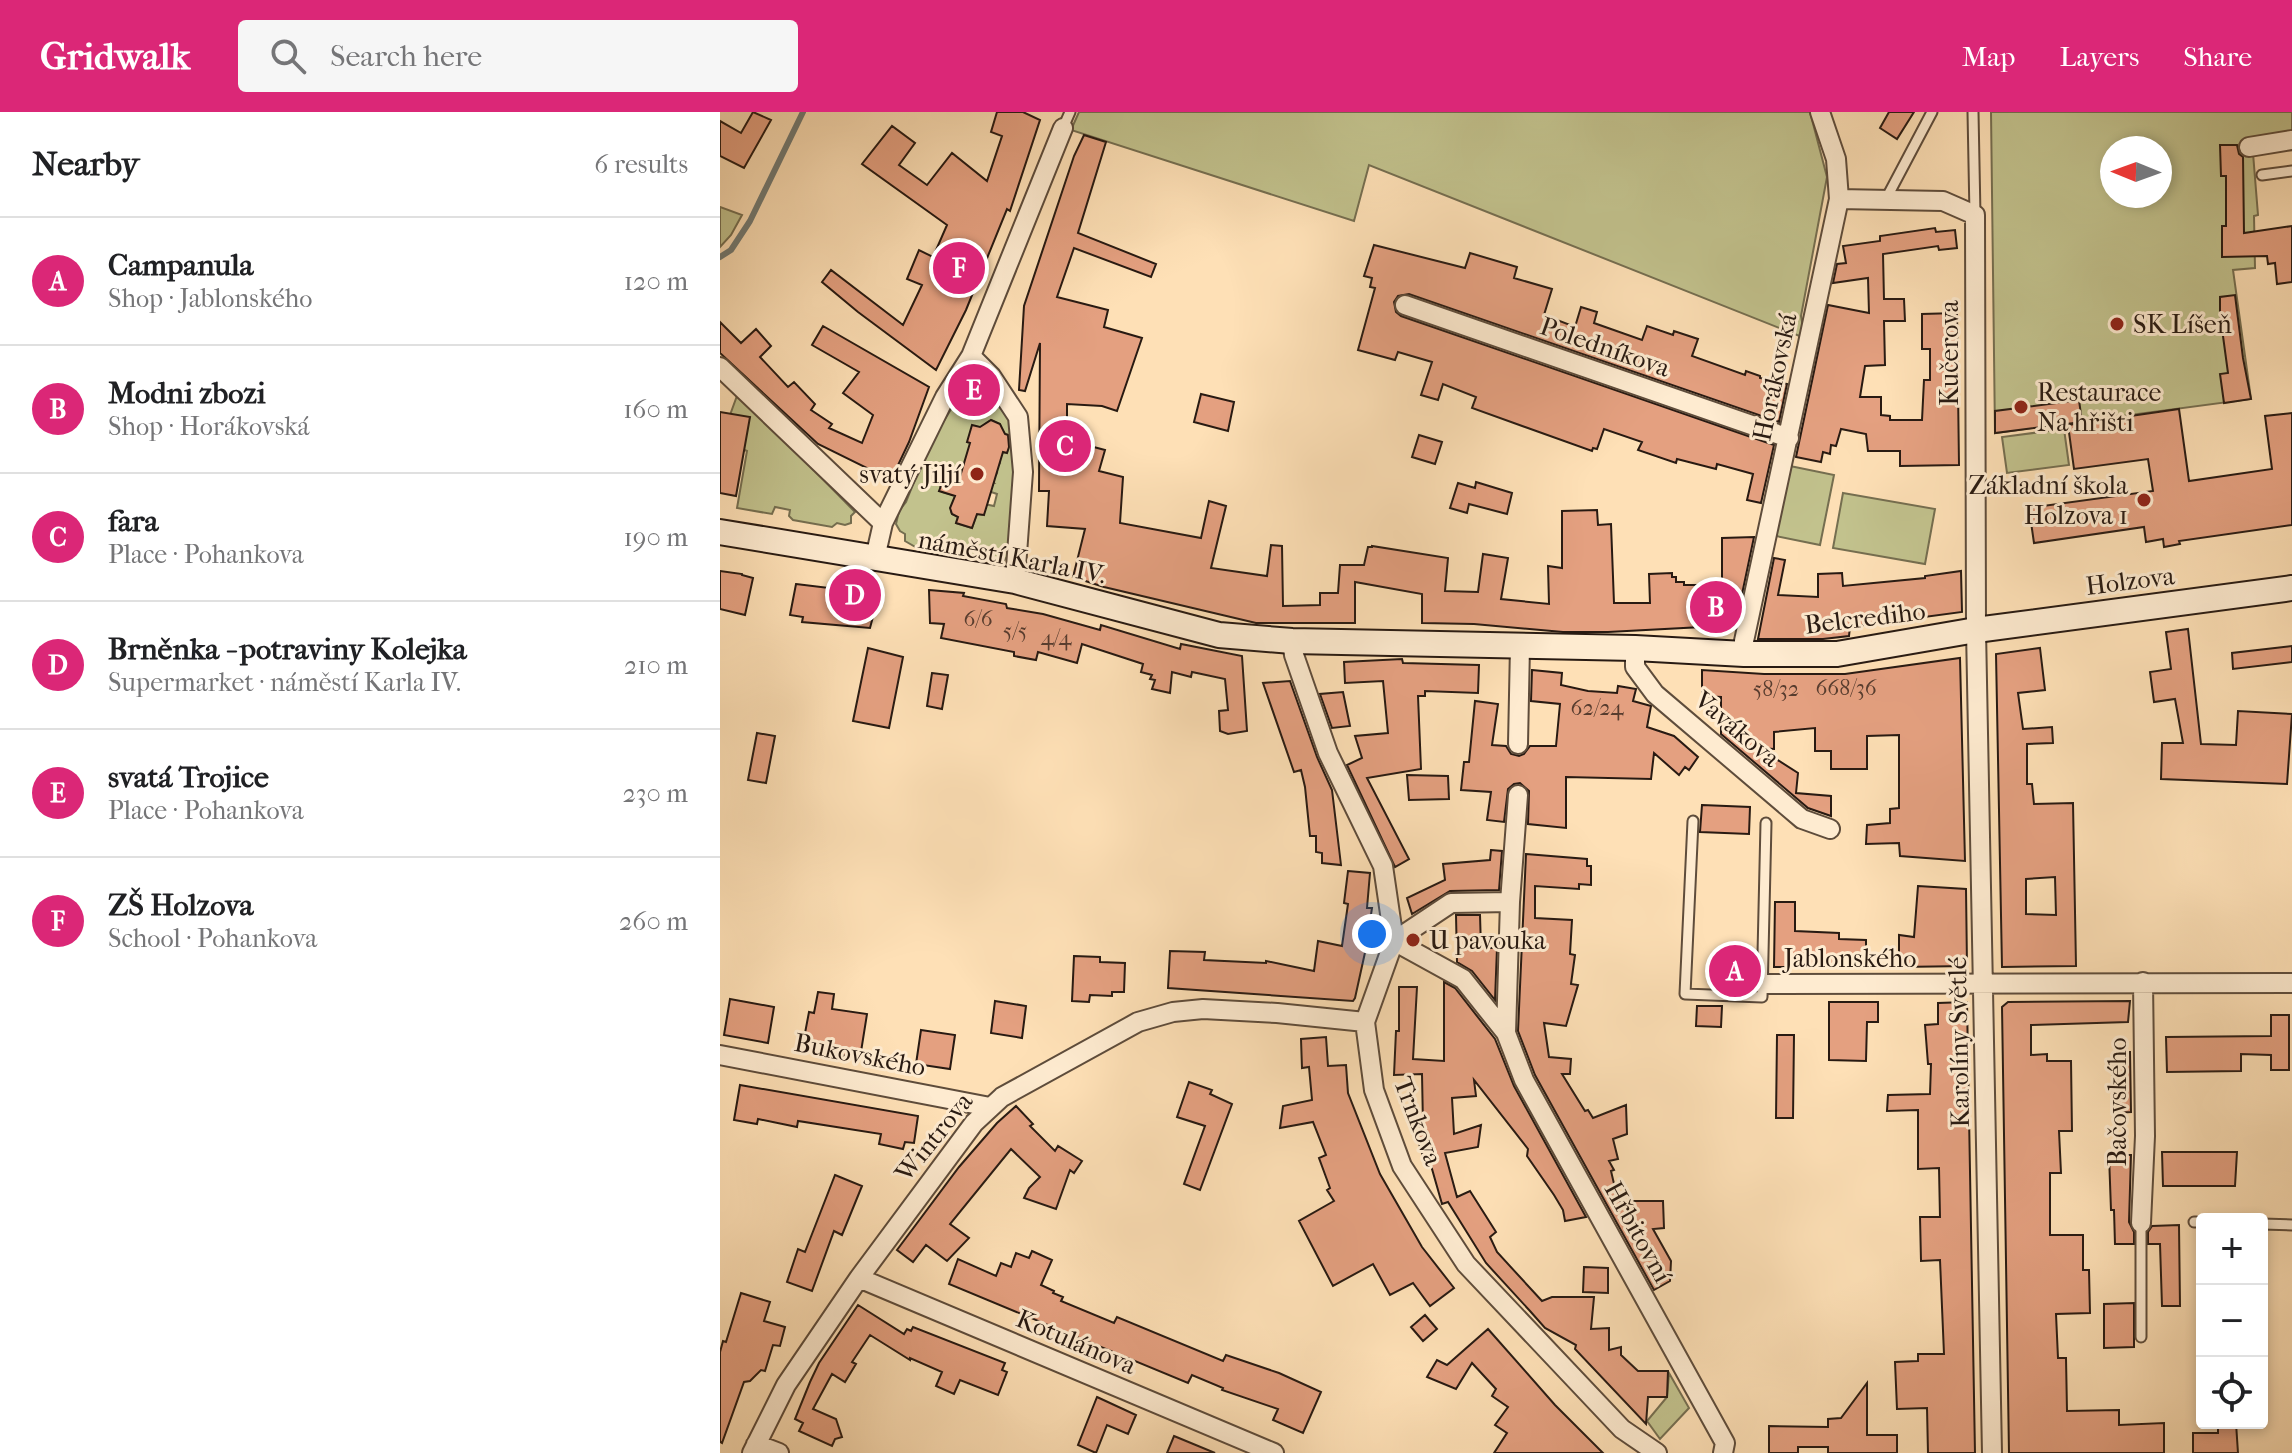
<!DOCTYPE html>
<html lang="en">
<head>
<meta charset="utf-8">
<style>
  body { margin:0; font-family:"IM FELL French Canon",serif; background:#f6f6f6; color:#202124 }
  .controls { position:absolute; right:24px; bottom:24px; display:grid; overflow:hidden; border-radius:8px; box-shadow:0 4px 12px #0003 }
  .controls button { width:72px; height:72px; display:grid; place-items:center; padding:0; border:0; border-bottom:2px solid #e0e0e0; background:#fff; color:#202124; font:40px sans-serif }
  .compass { position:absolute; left:1380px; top:24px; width:72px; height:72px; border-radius:50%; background:#fff; box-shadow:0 4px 12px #0003; rotate:271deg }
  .you { position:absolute; left:652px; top:822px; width:28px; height:28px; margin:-20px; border:6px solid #fff; border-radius:50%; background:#1a73e8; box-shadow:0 0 0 12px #1a73e833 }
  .badge { display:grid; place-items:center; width:52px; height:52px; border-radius:50%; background:#db2777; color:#fff; font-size:26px; font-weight:700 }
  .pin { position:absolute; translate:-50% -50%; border:4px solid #fff; box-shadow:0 2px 8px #0006 }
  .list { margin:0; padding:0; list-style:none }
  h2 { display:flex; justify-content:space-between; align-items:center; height:104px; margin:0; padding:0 32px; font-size:34px }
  h2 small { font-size:26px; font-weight:400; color:#757577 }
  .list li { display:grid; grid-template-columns:52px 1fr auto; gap:24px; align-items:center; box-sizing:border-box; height:128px; padding:0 32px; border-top:2px solid #e0e0e0 }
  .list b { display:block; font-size:30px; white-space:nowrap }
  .list p { margin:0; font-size:26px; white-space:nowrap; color:#757577 }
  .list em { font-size:26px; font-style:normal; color:#757577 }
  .icon { flex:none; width:44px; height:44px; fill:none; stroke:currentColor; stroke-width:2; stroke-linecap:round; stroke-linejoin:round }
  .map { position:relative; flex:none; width:1572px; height:1341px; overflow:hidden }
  header { display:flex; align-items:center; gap:48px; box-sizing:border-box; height:112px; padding:0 40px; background:#db2777; color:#fff }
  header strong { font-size:38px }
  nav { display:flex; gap:44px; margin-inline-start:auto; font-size:28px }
  .search { width:560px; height:72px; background:#f6f6f6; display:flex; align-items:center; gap:20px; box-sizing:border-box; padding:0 28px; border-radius:8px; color:#757577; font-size:30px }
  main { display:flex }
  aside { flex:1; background:#fff }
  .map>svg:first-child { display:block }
  .green { fill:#c2c28d; stroke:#756e50; stroke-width:2; fill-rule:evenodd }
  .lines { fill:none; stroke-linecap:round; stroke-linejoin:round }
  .stream { stroke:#727b75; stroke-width:6 }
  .building { fill:#e4a080; stroke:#281a12; stroke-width:2; fill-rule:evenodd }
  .lane-casing { stroke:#5e4c3b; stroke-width:13 }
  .street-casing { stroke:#5e4c3b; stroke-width:22 }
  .secondary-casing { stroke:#281a12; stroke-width:28 }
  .lane { stroke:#feebd0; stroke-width:9 }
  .street { stroke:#feebd0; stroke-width:18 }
  .secondary { stroke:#feebd0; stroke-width:24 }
  .poi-dot { fill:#8f2418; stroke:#feebd0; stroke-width:3 }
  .labels { text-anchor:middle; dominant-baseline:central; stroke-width:6; stroke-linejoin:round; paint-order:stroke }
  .number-label { font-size:22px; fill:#573c2e }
  .poi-label { font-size:26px; fill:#281a12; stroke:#feebd0; text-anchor:start }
  .street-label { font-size:26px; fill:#281a12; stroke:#feebd0 }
</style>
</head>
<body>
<header>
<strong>Gridwalk</strong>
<div class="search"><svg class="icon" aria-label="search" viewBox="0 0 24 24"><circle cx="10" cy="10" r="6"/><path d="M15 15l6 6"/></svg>Search here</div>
<nav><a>Map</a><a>Layers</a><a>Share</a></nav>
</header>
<main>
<aside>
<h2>Nearby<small>6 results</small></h2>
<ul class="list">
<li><span class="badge">A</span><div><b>Campanula</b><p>Shop · Jablonského</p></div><em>120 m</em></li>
<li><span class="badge">B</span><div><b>Modni zbozi</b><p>Shop · Horákovská</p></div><em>160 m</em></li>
<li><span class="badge">C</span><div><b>fara</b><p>Place · Pohankova</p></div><em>190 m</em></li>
<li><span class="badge">D</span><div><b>Brněnka - potraviny Kolejka</b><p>Supermarket · náměstí Karla IV.</p></div><em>210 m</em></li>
<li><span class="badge">E</span><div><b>svatá Trojice</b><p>Place · Pohankova</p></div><em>230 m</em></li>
<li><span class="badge">F</span><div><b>ZŠ Holzova</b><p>School · Pohankova</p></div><em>260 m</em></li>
</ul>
</aside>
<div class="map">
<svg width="1572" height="1341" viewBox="0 0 1572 1341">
  <rect width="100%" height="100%" fill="#fee0b6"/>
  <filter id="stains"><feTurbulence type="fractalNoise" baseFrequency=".0025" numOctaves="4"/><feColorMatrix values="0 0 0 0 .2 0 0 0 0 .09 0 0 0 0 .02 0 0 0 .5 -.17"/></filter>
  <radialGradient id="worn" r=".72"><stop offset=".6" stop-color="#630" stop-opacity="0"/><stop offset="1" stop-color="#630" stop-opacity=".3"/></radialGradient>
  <path class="green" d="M359,0H1090L1107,65L1081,204L1084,221L1082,225L649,53L634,109L351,18Z
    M1271,0H1572V35L1533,41L1538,103L1534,104L1535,156L1513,158L1531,287L1275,321ZM1392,36H1440V84H1392Z
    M0,95L22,103L11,123L0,135Z
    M250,266L262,269L261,275L270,281L289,308L293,320L295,366L289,443L282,451L199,437L185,429V422L180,419L176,412L179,399L186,390L208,335ZM271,308L280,312L282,321L292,324L287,340L280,341L278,348L280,351L274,359L277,361L272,369L274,371H271L268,379L277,382L274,394L264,392V403L257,402L252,416L236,411L238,404L232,402L231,400L237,384L222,380L220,375L225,365L242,369C247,346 249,321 271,308Z
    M18,281L135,400L131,404V411L125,413L117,411L112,415L73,408L69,404L70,398L55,395L52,402L17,396L27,339L22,337L10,303Z
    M1344,317L1349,353L1287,361L1282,325Z
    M1070,354L1114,363L1100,433L1056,424Z
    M1123,381L1215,397L1205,452L1113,436Z
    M949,1261L969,1296L940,1327L927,1309L947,1285Z"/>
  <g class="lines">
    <path class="stream" d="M0,145L11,138L30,109L83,0"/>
  </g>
  <path class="building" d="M33,0L51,8L24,56L0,44V9L21,21Z
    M277,0H303L320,8L290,99L287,97L246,198L216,258L138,200L102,170L111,158L183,213L202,173L187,167L199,138L213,145L227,113L142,52L172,14L195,31L179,53L207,73L232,41L267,69L282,24L271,20Z
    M1169,0H1194L1177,27L1160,16Z
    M364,23L386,30L358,121L436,152L431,165L354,136L337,185L388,198L384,215L422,226L397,299L382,294L347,292V328L385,338L379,359L403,365L400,411L481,426L489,389L506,394L491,456L547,464L551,433L562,434L563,494L600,493V481H618L620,453H644L648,435H652V434L728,446L725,479L758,480L763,442L788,446L781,487L829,492L828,454L842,456V399L877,398L878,413L891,412L894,491H930L929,462L952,461V465H956V470H964V473H1002V426L1034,425L1017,506L982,507V515L888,520H843L754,512L702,511V482L635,470V511H536L384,475L353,465L365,417L327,414L329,379H319L320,231L305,279L299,278L304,194L354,44Z
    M1500,33H1517L1519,42L1523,45L1524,121L1572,114V170L1557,172L1555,151L1548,152L1547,144L1502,145V114H1506V64H1501Z
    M1215,116L1216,120L1235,118L1237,136L1219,138L1218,134L1163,142L1164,187H1184L1185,209H1164L1165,253L1145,254L1140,285H1161V303L1170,304V308H1202L1204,268H1210V237H1202V202L1237,201L1239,353L1180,354V339H1148L1146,322L1121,317L1116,334L1111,333L1110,342L1103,340L1101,350L1076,345L1108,193L1149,201L1148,166L1113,171L1117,152L1126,151L1123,134L1160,129V124Z
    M654,133L745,156L750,141L797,155L794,166L832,177L824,203L855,215L861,195L877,200L874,211L922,228L927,214L953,223L954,219L978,227L972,244L1025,263L1026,259L1040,264V266L1067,272L1059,310L689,182L678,184L674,190L676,200L681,204L1054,333L1041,391L1027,388L1033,362L997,352L996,357L957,347L956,351L918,338L922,330L884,317L877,337L873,336L872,339L752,296L756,285L723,272L718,288L701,283L712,250L678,240L675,248L638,238L655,176L650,175L652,166L644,164Z
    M1515,183L1523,246L1531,287L1504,291L1500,262L1508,261L1500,202V185Z
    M0,210L21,231L36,217L51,234L40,245L68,275L74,270L95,292L91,298L112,312L109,316L142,331L153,303L123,281L139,260L92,233L103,214L209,275L189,330L171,368L98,332L0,241Z
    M481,282L514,290L508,319L474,310Z
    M1359,288L1362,310L1275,321V299Z
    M1459,297L1469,369L1552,357L1545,304L1572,301V413L1459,429L1460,432L1444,435L1443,427L1426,430L1424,415L1314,431L1309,396L1433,379L1428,347L1354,357L1348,313Z
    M0,300L30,305L16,384L0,381Z
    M271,308L280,312L285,322L288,323L289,335L287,341L283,340L264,403L257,402L252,416L236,411L238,405L232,402L230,396L235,384L219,379L225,364L239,368L250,331L247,330L252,313L260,315Z
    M699,323L722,330L715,352L692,345Z
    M756,370L792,381L787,402L749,392L747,401L730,396L738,371L755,376Z
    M1054,446L1065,448L1058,483L1098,485V462L1122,461L1123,474L1205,466V464L1241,459L1242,500L1130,515L1129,524L1103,527H1038Z
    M0,459L22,462V463L33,466L25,503L0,497Z
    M76,472L159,482L150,516L82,510L83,505L70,503Z
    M209,478L244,481L243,484L286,492L287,496L323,502L380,518L381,513L460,537L461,532L522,544L527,619L508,622L500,619L499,599L508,598L505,567L472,560L471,565L452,560L450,581L432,577L435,568L430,567L432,563L421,560L423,552L362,532L357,551L318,540L316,548L294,544V540L221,526L224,512L210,511Z
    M1468,517L1481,632L1516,633L1518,599L1572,602L1567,672L1441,667L1442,631H1463L1455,587L1434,590L1430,560L1451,557L1446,520Z
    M1572,534V550L1513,557L1512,541Z
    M148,536L183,545L169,616L133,609Z
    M1320,536L1325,578L1298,581L1303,617L1332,615L1333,631L1307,632V672H1312L1314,692L1353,691L1356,854L1282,855L1276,542ZM1335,765L1336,803L1306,802V767Z
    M1240,546L1245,749L1180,744L1179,731L1146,732L1147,713L1170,711V697L1179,696V623L1147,624V657H1111V639H1095V616L1054,620V637L1039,636L1078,661L1076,681L1111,684V704L1088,696L1001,622V585L982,584V558L1044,562H1125Z
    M682,547L683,551L759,553L758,581L705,579V584H698L701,657L647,666L689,747L675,755L627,653L642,646L635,624L668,621L663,569L625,571L624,550Z
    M812,558L842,561L841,573L868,579L897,581L898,574L916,577L913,589L931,594L927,615L954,624L978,645L969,658L965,655L959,663L934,641L931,667L846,665V716L808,712L809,679L800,671L794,672L788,677L784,710L767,708L771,680L741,678L744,650H749L755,589L778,592L772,633L786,634L791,642L799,644L804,642L810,634H836L840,592L811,589Z
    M212,561L228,563L222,597L207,594Z
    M570,569L597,645L612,678L621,753L602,751V741L596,740V724H590L585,675L581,658L574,660L543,571Z
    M623,580L630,614L612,616L600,582Z
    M37,621L55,624L46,671L28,668Z
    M687,663L728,664L729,687L689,688Z
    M982,693L1030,695L1029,722L980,720Z
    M771,738L782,739L779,778L730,779L692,802L687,786L725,768L723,752L770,748Z
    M806,742L867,747V754H871V773L859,772V777L815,774V806L852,808L850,842L855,843L851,872L858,873L846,914L824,911L829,945L851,947L850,962H842L865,999L868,998L873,1006L906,993L907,1022L893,1027L898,1047L889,1049L894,1058L891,1059L898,1089H943L944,1116L933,1117L951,1149L950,1169L934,1178L815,963L798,919Z
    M628,759L650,761L647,796H652L646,836L635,886L633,889L448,876L450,839L485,840L484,848L546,851V849L594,859L598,829L622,834L628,792L624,791Z
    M1198,774L1246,777L1247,854L1179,855V823L1194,825Z
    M1055,790H1075V819L1119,821V827L1146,828V855H1054Z
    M736,803H760L761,836H777L775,888L752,859L737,850Z
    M354,844L380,845V850L405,851L404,880H392V884L370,883L369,890L352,889Z
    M724,870L735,876L775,927L794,974L866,1105L845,1109L843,1098L834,1083L807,1044L808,1037L754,968L756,984L732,986L734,1022L761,1013L758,1035L725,1041L737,1085L750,1079L776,1120L770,1125L777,1140L822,1189L832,1185H874L871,1217L889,1216V1238L901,1235V1243L918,1259H948L947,1285H928L926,1312L855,1237L856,1233L825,1216L810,1199L766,1151L728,1090L722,1092L708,1043L703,1044L694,1016L703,1013L702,962L674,963L676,919H679V875H697L693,947L724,949Z
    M98,880L114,882L112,897L147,902L140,946L82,937L89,900L94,901Z
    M10,887L54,895L48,931L4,923Z
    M275,889L306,894L302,926L271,921Z
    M1410,889L1408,910L1311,913V943L1327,942V949H1351L1352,1019H1339L1341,1061H1330V1123H1363V1158H1369L1370,1201L1336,1202L1338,1246H1346L1347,1299L1399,1298V1313L1444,1311V1341H1289L1282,895L1288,890Z
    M1109,890H1158V910H1147L1146,949L1109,948Z
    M1247,890L1255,1341H1208L1207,1296L1177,1297L1175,1250L1198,1249V1242H1224L1220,1148L1201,1149L1200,1105H1220L1219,1056L1198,1057V998L1167,999L1168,983L1210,982L1211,952H1208L1205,913L1218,912V891Z
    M977,894H1002L1001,915L976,914Z
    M1551,903H1569V958H1551V943L1521,942V959L1447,960L1446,925L1551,924Z
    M201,918L235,923L230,957L196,952Z
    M1057,923H1074L1073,1006H1056Z
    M606,925L608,954L626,953L628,981L660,1062L702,1135L734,1176L710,1194L693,1171L670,1183L653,1152L613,1174L579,1109L614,1089L607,1078L610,1076L599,1046L606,1043L593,1010L560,1016L563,994L592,988L589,955L582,956L581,927Z
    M1395,940H1410L1411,1000L1393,1001L1392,949H1395Z
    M469,970L492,978L490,982L512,992L480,1078L464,1072L485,1014L457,1005Z
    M20,973L198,1004L194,1031L185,1030L183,1037L159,1032L161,1022L78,1009L77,1015L38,1007L37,1012L14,1008Z
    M296,994L313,1012L310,1014L335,1039L338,1034L362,1049L354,1061L350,1058L336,1097L304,1086L309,1076L320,1065L291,1037L230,1112L249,1126L227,1149L206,1133L193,1150L177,1138L239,1055L277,1011Z
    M1442,1040H1517L1515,1074H1443Z
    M1389,1043H1411L1409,1110L1414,1120V1132H1395L1394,1098H1391Z
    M115,1063L142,1074L122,1123L114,1119L92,1179L67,1170L78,1137L85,1140Z
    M1459,1113L1460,1194H1442L1440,1132H1428V1120L1432,1114Z
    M312,1139L332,1148L321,1173L334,1179L333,1181L343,1185L341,1189L394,1211L397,1205L503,1249L506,1243L559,1261L601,1280L583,1321L553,1308L558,1297L502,1278L503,1276L472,1263L468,1271L229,1172L238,1147L276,1164L281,1151L291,1155L296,1141L309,1146Z
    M864,1155L888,1156V1181L863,1180Z
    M21,1181L50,1190L44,1209L65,1215L60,1234L53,1233L45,1259L41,1258L30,1269L24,1270L2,1331L0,1330V1240L3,1229L6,1230Z
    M1414,1191V1235L1384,1236V1192Z
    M138,1193L184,1222L187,1217L191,1219L193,1215L285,1251L282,1258L287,1260L278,1283L240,1268L234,1282L216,1274L222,1260L190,1246V1248L150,1223L132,1250L136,1252L125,1270L112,1262L93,1297L116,1307L122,1325L115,1327L112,1334L79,1319L83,1311L75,1307L90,1270L99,1251Z
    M705,1203L717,1217L703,1229L691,1215Z
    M768,1217L835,1293L883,1341H774L787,1321L775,1313L788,1295L772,1284L776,1277L752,1251L736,1277L707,1265L717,1248L727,1253Z
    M1147,1271V1323H1177V1341H1108V1335H1078V1341H1049V1314L1108,1315V1307L1121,1306Z
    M377,1285L416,1303L408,1322L387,1313L376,1341L358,1333Z
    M1498,1311H1516L1518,1341H1473V1321H1498Z
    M454,1324L495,1341H447Z"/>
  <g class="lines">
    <g class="lane-casing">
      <path id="lane" d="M1253,0L1255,103
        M343,16L350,0
        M1542,63L1572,59
        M1166,87L1212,0
        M973,709L965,882L1042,885L1046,711
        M1474,1110H1482
        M1421,1111V1225
        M1542,1112L1572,1113"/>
    </g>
    <g class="street-casing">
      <path id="street" d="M1529,35L1572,28
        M1119,87L1223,89L1255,103L1256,518L1272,1341
        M685,193L1069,326
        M251,244L271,264L298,305L303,360L295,469
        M0,255L163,411
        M155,446L163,411L225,285L251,244L343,16
        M572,529L574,543L608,641L663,754L674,829L645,910L654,978L682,1054L746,1152L902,1317L937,1341
        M915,536V555L935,582L1082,707L1110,717
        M1024,542V529L1119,87L1116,47L1100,0
        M798,632L800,534
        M798,683L790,790L786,921L804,968L1005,1331L1003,1341
        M1043,872L1572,871
        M786,921L743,867L674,829L731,791L790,790
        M0,943L270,995
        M1421,1111L1425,1024L1423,870
        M139,1166L554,1341
        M36,1332L59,1341
        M32,1341L66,1273L139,1166L254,1011L282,985L418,910L453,900L483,897L557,901L645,910"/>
    </g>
    <g class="secondary-casing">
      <path id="secondary" d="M0,420L295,469L499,523L572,529L915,536L1024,542H1117L1256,518L1572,476"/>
    </g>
    <use href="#lane" class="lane"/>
    <use href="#street" class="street"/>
    <use href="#secondary" class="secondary"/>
  </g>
  <g class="poi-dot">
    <circle cx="1397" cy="212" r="8"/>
    <circle cx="1301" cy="295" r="8"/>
    <circle cx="257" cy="362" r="8"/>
    <circle cx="1424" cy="388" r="8"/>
    <circle cx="693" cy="828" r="8"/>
  </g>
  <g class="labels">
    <g class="number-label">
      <text x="258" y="507">6/6</text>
      <text x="295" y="519">5/5</text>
      <text x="336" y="526">4/4</text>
      <text x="1126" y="576">668/36</text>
      <text x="1056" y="577">58/32</text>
      <text x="877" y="596">62/24</text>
    </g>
    <g class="poi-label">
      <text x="1413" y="212">SK Líšeň</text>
      <text x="1317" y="280">Restaurace<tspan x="1317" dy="30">Na hřišti</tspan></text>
      <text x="241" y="362" text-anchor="end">svatý Jiljí</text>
      <text x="1408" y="373" text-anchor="end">Základní škola<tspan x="1408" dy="30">Holzova 1</tspan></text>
      <text x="709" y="828">U pavouka</text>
    </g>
    <g class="street-label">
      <text transform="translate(885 235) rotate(19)">Poledníkova</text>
      <text transform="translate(1229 241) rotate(-90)">Kučerova</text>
      <text transform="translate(1055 265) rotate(-78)">Horákovská</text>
      <text transform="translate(292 445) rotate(11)">náměstí Karla IV.</text>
      <text transform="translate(1410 469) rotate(-7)">Holzova</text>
      <text transform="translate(1145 506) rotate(-7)">Belcrediho</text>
      <text transform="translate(1017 617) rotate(40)">Vavákova</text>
      <text x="1130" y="846">Jablonského</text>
      <text transform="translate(1239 930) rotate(-91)">Karolíny Světlé</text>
      <text transform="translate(140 943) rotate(11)">Bukovského</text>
      <text transform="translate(1397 990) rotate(-90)">Bačovského</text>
      <text transform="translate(698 1009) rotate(69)">Trnkova</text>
      <text transform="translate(214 1025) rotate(-51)">Wintrova</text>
      <text transform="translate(918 1120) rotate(61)">Hřbitovní</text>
      <text transform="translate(356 1230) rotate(23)">Kotulánova</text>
    </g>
  </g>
  <rect width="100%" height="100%" filter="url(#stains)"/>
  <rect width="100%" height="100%" fill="url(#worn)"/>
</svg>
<div class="controls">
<button>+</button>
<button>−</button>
<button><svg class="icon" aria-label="locate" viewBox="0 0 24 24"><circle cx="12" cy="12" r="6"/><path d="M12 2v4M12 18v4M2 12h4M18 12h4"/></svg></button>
</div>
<svg class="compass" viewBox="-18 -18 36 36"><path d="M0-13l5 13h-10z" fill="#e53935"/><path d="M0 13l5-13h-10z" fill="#757577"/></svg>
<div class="you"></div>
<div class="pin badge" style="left:1015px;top:859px">A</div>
<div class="pin badge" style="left:996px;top:495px">B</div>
<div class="pin badge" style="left:345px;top:334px">C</div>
<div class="pin badge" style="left:135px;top:483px">D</div>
<div class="pin badge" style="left:254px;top:278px">E</div>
<div class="pin badge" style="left:239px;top:156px">F</div>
</div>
</main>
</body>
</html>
